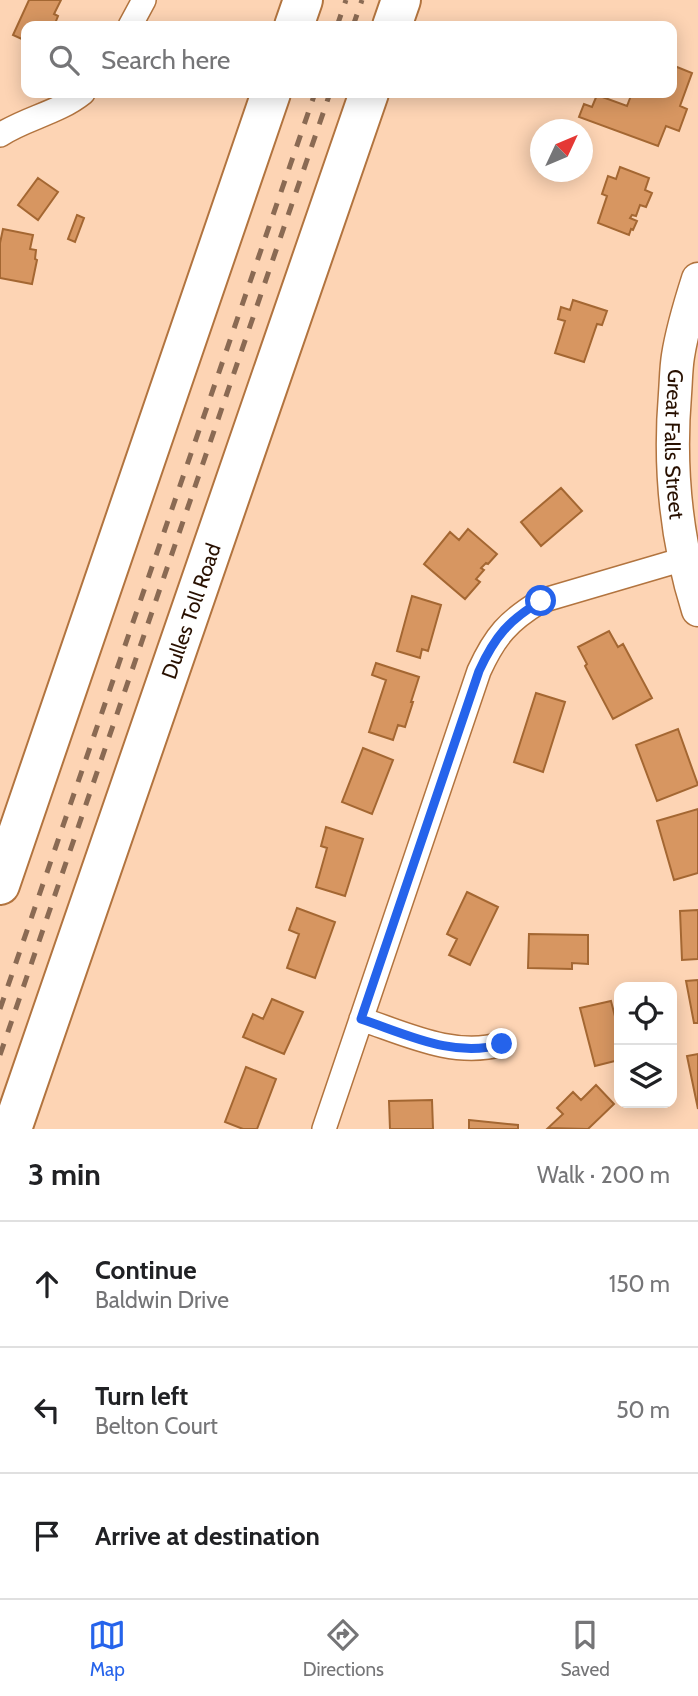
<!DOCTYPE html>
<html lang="en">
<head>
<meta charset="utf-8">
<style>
  body { margin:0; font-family:Cabin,sans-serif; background:#f6f6f6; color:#202124 }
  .controls { position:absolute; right:21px; bottom:21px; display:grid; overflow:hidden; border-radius:14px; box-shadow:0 4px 18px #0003 }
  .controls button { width:63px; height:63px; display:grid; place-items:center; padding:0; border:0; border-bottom:2px solid #e0e0e0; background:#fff; color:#202124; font:35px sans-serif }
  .compass { position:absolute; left:530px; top:119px; width:63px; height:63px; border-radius:50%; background:#fff; box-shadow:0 4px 18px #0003; rotate:46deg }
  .stop { position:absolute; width:21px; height:21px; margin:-16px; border:5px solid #2563eb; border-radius:50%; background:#fff }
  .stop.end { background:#2563eb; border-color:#fff; box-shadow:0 2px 7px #0008 }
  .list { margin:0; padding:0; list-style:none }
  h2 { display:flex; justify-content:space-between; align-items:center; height:91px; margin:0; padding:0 28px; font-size:30px }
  h2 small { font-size:23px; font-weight:400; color:#757577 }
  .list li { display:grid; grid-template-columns:46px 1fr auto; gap:21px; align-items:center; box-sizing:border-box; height:126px; padding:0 28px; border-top:2px solid #e0e0e0 }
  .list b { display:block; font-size:26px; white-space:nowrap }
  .list p { margin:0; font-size:23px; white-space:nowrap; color:#757577 }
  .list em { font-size:23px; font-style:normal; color:#757577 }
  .icon { flex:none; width:38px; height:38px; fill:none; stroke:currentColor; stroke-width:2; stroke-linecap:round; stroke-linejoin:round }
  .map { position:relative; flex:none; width:698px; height:1129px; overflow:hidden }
  .search { position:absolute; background:#fff; box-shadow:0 4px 18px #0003; left:21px; right:21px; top:21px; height:77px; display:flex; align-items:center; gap:18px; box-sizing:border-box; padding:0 24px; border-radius:14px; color:#757577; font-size:26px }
  .sheet { height:469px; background:#fff }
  nav { display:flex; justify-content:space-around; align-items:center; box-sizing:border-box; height:98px; border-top:2px solid #e0e0e0; background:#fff; font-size:19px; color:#757577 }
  nav a { display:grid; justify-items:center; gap:4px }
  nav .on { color:#2563eb }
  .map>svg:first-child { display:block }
  .building { fill:#d79661; stroke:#a46732; stroke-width:2 }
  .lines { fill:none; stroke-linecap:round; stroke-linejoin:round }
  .street-casing { stroke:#b2743f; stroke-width:26 }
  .secondary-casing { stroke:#b2743f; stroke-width:35 }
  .highway-casing { stroke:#b2743f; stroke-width:42 }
  .street { stroke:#fff; stroke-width:23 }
  .secondary { stroke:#fff; stroke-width:32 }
  .highway { stroke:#fff; stroke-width:38 }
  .rail { stroke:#8a6a53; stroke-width:5; stroke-dasharray:12 12; stroke-linecap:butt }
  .route { stroke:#2563eb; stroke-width:9 }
  .labels { text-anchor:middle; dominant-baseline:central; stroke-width:5; stroke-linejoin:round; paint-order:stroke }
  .street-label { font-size:21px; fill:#281000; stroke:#fefefe }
</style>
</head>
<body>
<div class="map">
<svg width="698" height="1129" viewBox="0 0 698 1129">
  <rect width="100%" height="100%" fill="#fdd4b4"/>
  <path class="building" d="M29,0H61L54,14L58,16L54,26H26V41L13,35Z
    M672,65L692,73L680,106L687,109L679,131L666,126L658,146L579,117L584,104L592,107L597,95L627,106L632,93H672Z
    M620,167L649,178L645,190L652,193L646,207L640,205L636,216L632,215L630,218L637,221L633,230L631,229L629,235L598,223L607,196L602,194L608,176L616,179Z
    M38,178L58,192L38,220L18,205Z
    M77,215L84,218L75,242L68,239Z
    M3,229L33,235L30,249L36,250L35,259L37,260L32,284L0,278V243Z
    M573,300L607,311L602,325L597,324L584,362L555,353L565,321L558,319L561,307L570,310Z
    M561,488L582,511L541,546L521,522Z
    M468,529L497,554L488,564L486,563L481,568L484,570L476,579L480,582L465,599L424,564L450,532L459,540Z
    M412,596L441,605L428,651L422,649L420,658L397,651Z
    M609,631L618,647L623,644L652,698L613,719L585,666L587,664L578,647Z
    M376,663L419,677L411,702H413L405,727L398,725L393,740L369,732L386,680L372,675Z
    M536,693L565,702L543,772L514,762Z
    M678,729L698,785L657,801L636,745Z
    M363,748L393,760L372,814L342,802Z
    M698,809V873L674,880L657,821Z
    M326,827L363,839L345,896L316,887L327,848L321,846Z
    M467,892L498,907L470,965L449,955L457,939L447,934Z
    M297,908L335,922L315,978L287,968L299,934L289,930Z
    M698,910V959L682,960L680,911Z
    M529,934L588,935V964L572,963V969L528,968Z
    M698,980V1023H694L686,981Z
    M272,999L303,1012L284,1054L243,1037L253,1014L263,1019Z
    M611,1001L619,1032V1060L595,1066L580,1008Z
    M698,1054V1109L687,1056Z
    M246,1067L276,1079L257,1129H243L225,1122Z
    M596,1085L614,1104L588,1129L548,1128L563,1114L557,1108L573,1092L581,1100Z
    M432,1100L433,1129H390L389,1101Z
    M469,1120L518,1125V1129H469Z"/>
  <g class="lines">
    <g class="street-casing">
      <path id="street" d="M130,26L144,0
        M0,135C26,118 58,113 83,93
        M361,1019C406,1034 454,1058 502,1044
        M324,1129L479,671C495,636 508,621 541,601L684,559"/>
    </g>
    <g class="secondary-casing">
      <g id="secondary">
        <path id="s1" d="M698,279C690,304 682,330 678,356C676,368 676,381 675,394C669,466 676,540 698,610"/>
      </g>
    </g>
    <g class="highway-casing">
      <g id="highway">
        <path d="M294,26L303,0"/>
        <path d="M392,26L401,0"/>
        <path d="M0,885L271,93"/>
        <path id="s2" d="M12,1129L369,93"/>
      </g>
    </g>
    <use href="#street" class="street"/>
    <use href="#secondary" class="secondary"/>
    <use href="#highway" class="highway"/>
    <path class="rail" d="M337,26L346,0
      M353,26L362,0
      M0,1009L315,93
      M0,1055L330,93"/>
  </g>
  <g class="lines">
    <path class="route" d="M502,1044C455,1059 406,1034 361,1019L479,671C495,636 509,620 541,601"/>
  </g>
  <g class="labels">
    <g class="street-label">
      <text stroke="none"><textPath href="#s1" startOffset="168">Great Falls Street</textPath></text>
      <text stroke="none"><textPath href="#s2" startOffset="548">Dulles Toll Road</textPath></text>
    </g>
  </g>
</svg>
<div class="controls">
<button><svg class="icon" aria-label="locate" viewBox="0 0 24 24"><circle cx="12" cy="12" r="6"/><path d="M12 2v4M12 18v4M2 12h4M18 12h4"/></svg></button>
<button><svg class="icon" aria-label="layers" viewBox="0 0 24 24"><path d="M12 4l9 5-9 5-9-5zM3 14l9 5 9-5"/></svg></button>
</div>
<svg class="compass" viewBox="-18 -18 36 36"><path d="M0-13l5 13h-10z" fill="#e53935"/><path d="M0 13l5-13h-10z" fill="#757577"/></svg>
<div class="stop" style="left:541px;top:601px"></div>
<div class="stop end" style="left:502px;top:1044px"></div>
<div class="search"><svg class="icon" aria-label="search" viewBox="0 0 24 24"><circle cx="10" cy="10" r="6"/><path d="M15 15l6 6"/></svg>Search here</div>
</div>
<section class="sheet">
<h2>3 min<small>Walk · 200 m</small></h2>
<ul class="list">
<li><svg class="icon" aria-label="ahead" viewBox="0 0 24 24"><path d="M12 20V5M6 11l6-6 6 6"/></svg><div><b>Continue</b><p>Baldwin Drive</p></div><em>150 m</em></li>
<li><svg class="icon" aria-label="left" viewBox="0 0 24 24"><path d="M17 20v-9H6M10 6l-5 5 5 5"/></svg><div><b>Turn left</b><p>Belton Court</p></div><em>50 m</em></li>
<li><svg class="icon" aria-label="arrive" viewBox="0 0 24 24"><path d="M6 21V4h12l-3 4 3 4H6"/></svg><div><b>Arrive at destination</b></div></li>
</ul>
</section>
<nav>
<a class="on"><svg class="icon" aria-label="map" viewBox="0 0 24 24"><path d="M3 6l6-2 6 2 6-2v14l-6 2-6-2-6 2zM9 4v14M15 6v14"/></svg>Map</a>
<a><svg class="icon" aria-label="directions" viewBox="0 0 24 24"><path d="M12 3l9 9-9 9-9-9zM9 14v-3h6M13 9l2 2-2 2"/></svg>Directions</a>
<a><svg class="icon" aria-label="saved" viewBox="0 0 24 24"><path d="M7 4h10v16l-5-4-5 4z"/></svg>Saved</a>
</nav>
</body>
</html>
